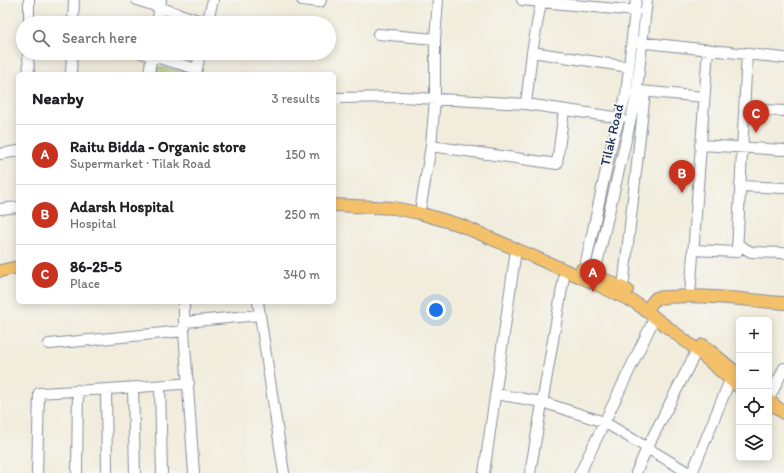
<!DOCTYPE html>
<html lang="en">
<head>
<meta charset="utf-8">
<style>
  body { margin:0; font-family:Itim,sans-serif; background:#f6f6f6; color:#202124 }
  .controls { position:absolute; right:12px; bottom:12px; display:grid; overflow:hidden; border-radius:6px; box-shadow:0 2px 10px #0003 }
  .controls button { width:36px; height:36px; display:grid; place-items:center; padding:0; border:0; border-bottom:1px solid #e0e0e0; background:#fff; color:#202124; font:20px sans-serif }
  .you { position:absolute; left:436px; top:310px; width:14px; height:14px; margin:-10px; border:3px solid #fff; border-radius:50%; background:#1a73e8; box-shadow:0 0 0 6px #1a73e833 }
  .badge { display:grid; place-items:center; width:26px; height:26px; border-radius:50%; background:#c8321e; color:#fff; font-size:13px; font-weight:700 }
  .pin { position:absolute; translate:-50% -33px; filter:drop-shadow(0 1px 2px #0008) }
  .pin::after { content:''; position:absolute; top:21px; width:14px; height:12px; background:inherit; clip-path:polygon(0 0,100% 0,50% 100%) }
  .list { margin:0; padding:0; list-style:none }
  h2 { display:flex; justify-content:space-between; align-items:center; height:52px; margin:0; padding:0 16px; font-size:17px }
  h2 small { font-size:13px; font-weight:400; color:#757577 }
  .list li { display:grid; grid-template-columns:26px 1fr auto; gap:12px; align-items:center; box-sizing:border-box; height:60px; padding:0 16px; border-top:1px solid #e0e0e0 }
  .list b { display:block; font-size:15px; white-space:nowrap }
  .list p { margin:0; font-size:13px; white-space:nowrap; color:#757577 }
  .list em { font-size:13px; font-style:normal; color:#757577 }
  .icon { flex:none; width:22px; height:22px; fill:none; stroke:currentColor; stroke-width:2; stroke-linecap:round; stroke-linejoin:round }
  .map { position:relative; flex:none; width:784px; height:473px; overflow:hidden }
  .search { position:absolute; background:#fff; box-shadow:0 2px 10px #0003; left:16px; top:16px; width:320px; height:44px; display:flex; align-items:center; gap:10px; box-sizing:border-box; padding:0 14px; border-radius:22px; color:#757577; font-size:15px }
  .panel { position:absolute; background:#fff; box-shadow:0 2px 10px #0003; left:16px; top:72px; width:320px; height:232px; border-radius:6px }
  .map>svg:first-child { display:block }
  .green { fill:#b0ca70; stroke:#667c67 }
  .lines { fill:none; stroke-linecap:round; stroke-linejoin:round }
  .minor-casing { stroke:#868e9c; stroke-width:12 }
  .major-casing { stroke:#868e9c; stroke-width:14 }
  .minor { stroke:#fff; stroke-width:10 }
  .major { stroke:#f4c16a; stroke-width:12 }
  .labels { text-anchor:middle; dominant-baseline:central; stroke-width:3.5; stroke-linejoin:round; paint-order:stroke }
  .street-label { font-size:14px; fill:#1b2f5e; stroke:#f6f6f2 }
</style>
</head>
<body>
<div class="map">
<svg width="784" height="473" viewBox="0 0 784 473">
  <rect width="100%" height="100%" fill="#f6f6f2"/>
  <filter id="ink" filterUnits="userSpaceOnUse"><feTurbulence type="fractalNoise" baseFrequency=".025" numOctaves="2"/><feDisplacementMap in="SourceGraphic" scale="8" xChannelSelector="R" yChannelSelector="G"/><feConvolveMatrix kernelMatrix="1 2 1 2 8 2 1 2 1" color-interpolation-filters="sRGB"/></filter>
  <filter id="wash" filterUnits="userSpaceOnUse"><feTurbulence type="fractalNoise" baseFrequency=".012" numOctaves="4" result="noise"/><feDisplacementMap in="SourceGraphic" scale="16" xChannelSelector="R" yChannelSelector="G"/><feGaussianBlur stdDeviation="0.9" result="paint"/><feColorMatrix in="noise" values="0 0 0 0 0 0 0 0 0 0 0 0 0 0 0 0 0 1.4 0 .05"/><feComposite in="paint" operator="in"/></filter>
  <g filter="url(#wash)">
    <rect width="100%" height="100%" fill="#f1ecdb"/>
    <path class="green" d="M154,67L187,71V74H153Z"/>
  </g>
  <g filter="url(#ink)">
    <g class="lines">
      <g class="minor-casing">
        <path id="minor" d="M137,0L207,23
          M302,0L320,2L321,0
          M522,0L636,11
          M29,23V0
          M73,23L74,0
          M157,23L161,0
          M207,23L213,0
          M378,34L435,39
          M637,42L784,58
          M532,52L629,67
          M28,53L29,74
          M141,53L197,69
          M71,74L72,53
          M149,74L152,53
          M196,74L200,53
          M640,91L704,97
          M334,98L402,97L526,104L621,118
          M526,104L532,52L541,2
          M744,109L784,111
          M700,145L784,150
          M431,146L557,164L564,110
          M0,154L18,151
          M740,186L784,188
          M421,205L431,146L435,99V39L438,0
          M0,209L18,207
          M737,244L751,252L784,253
          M693,250L737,252L747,53
          M583,276L611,147L626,95L636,0
          M593,281L636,97L647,0
          M623,288L645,92
          M690,296L708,49
          M184,302V331L194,473
          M258,302L284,473
          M185,322L259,315
          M49,344L184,331
          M160,386L162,473
          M106,389L107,473
          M133,389L135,473
          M496,394L542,402L604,422L689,473
          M769,399L784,368
          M37,473L39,393C89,390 139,388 189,383
          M77,473L78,390
          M484,473L516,250
          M530,473L565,271
          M580,473L655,317
          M636,473L647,448L697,350
          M692,473L730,380"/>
      </g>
      <g class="major-casing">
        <path id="major" d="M334,205L394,208L419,213L460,225L583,278L636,303L692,346L739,387
          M582,269L627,290
          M0,271L18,267
          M646,310L656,298C698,293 742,300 784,303
          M703,345L739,375
          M769,401L784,413"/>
      </g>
      <use href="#minor" class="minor"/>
      <use href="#major" class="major"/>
    </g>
  </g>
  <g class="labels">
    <g class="street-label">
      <text transform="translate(612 135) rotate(-77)">Tilak Road</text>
    </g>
  </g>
</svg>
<div class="controls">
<button>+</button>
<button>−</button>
<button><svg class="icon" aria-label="locate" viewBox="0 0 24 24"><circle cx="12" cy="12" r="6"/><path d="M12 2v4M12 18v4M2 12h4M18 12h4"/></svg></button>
<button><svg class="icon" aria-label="layers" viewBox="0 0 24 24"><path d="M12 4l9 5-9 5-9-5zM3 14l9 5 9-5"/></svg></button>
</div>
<div class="you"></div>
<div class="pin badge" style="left:593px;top:292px">A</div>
<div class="pin badge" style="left:682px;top:193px">B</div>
<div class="pin badge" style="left:756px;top:133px">C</div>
<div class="search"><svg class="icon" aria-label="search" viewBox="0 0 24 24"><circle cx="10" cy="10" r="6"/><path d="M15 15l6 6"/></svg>Search here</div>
<section class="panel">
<h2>Nearby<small>3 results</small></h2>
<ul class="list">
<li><span class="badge">A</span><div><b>Raitu Bidda - Organic store</b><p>Supermarket · Tilak Road</p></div><em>150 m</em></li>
<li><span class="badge">B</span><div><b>Adarsh Hospital</b><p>Hospital</p></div><em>250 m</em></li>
<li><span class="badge">C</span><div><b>86-25-5</b><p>Place</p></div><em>340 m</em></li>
</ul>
</section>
</div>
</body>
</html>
